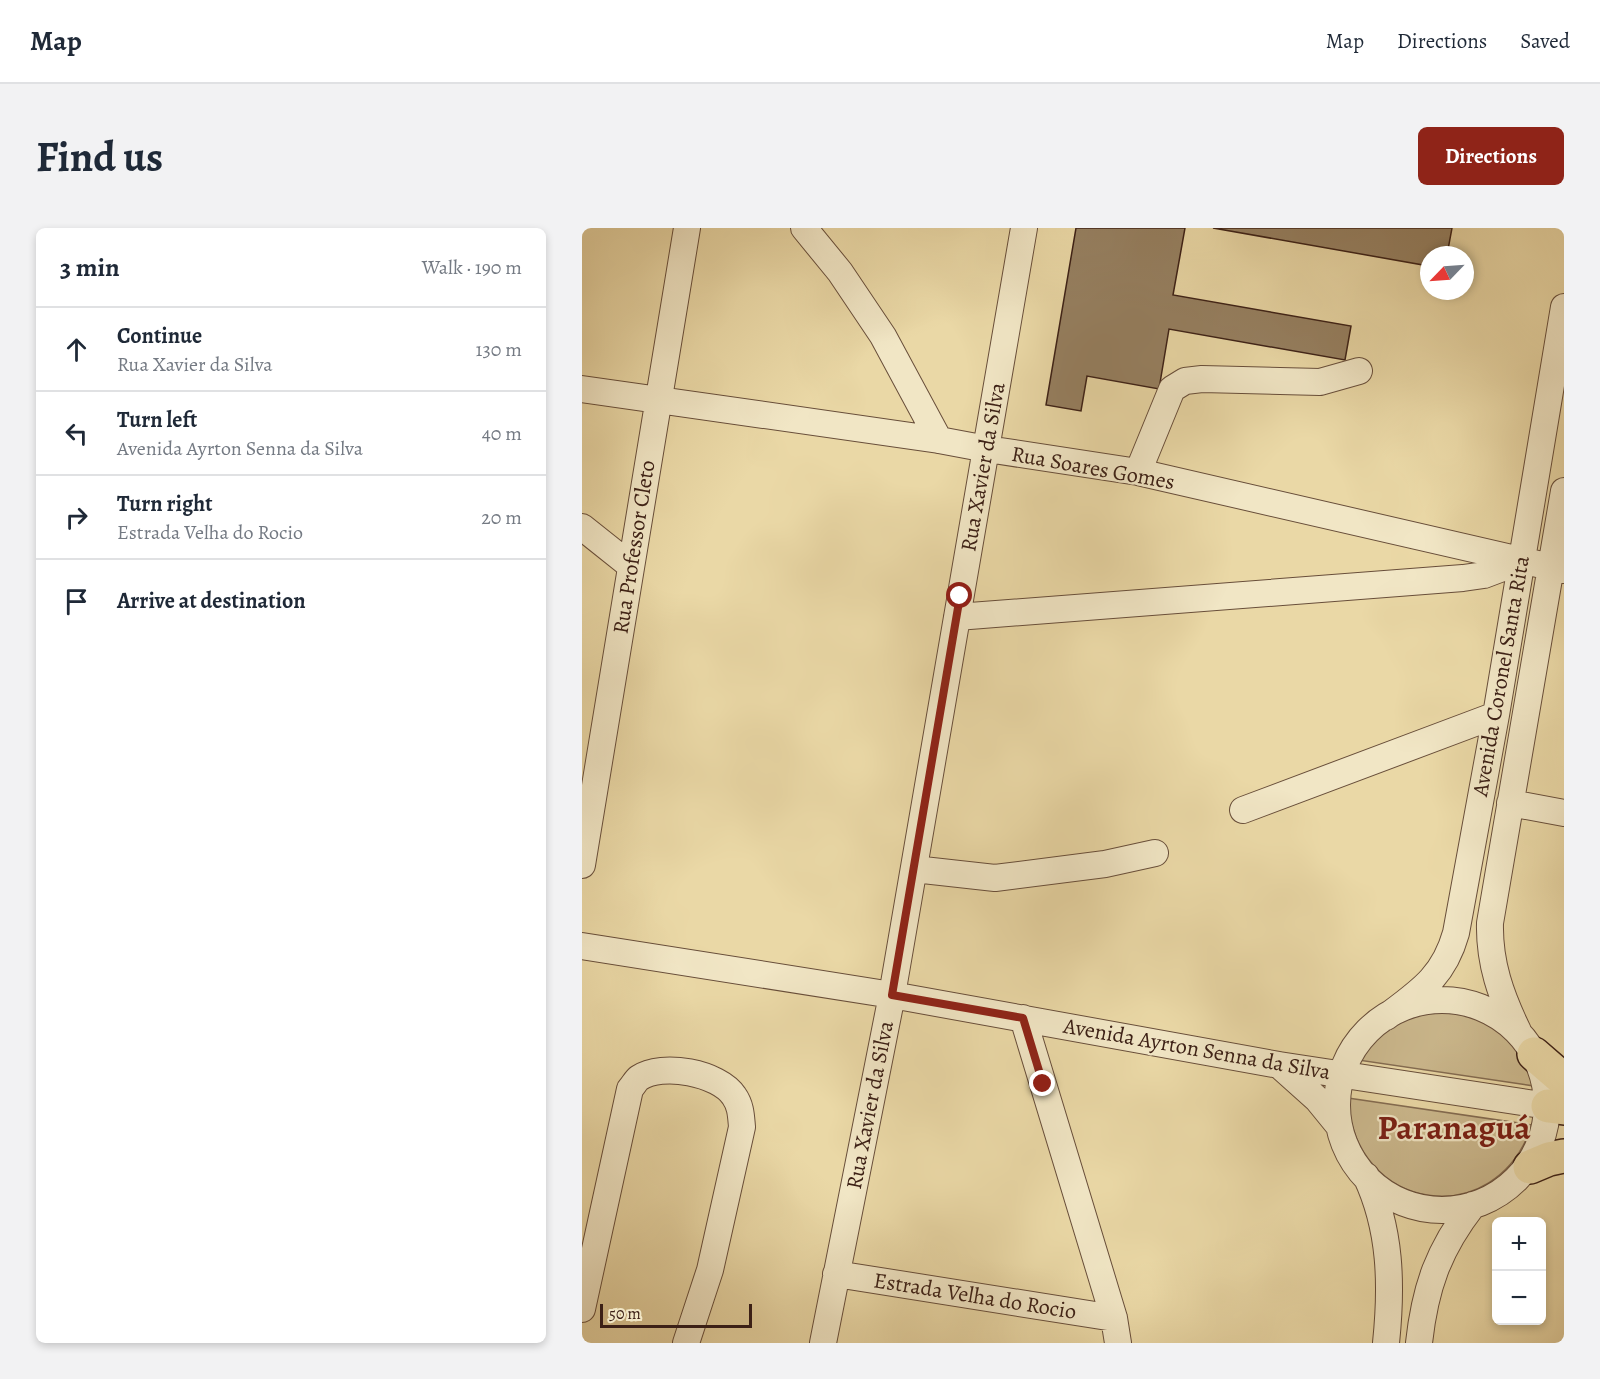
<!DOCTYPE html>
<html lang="en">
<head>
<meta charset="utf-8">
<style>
  body { margin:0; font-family:Alegreya,serif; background:#f2f2f3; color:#1f2937 }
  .controls { position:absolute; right:18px; bottom:18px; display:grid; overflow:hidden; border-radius:9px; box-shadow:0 3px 9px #0003 }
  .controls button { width:54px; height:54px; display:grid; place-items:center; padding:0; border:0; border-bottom:2px solid #e0e1e3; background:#fff; color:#1f2937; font:30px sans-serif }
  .compass { position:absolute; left:838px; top:18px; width:54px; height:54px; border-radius:50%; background:#fff; box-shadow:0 3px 9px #0003; rotate:245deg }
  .scale { position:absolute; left:18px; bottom:15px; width:152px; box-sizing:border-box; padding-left:6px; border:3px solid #3c2016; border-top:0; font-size:16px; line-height:21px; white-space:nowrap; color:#3c2016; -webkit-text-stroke:4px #f1e6c5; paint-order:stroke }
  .stop { position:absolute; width:18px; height:18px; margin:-14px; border:4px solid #8f2418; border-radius:50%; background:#fff }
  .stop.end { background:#8f2418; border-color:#fff; box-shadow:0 2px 6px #0008 }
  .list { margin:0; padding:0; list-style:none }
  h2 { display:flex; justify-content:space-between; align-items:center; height:78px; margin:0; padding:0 24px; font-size:26px }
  h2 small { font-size:20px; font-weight:400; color:#747a83 }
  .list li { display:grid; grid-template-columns:39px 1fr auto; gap:18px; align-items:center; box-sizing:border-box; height:84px; padding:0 24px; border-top:2px solid #e0e1e3 }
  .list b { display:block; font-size:22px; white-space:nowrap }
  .list p { margin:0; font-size:20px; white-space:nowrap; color:#747a83 }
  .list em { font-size:20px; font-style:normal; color:#747a83 }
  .icon { flex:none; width:33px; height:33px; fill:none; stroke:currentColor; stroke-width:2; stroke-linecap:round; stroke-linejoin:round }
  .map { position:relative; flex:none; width:982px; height:1115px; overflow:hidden; border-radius:9px }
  header { display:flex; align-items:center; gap:36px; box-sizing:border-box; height:84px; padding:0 30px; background:#fff; border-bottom:2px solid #e0e1e3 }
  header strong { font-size:28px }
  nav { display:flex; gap:33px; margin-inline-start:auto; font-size:21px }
  .intro { display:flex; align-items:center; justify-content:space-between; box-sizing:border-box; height:144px; padding:0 36px }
  h1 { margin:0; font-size:42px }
  .button { padding:15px 27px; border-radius:9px; background:#8f2418; color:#fff; font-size:21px; font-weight:700 }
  main { display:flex; gap:36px; padding:0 36px }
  aside { flex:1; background:#fff; border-radius:9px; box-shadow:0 3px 9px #0003 }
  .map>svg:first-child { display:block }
  .green { fill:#ccb98e; stroke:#846c52; stroke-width:1.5 }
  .building { fill:#968061; stroke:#3c2016; stroke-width:1.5 }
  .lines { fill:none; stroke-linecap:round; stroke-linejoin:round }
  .minor-casing { stroke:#684e3a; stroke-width:28 }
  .highway-casing { stroke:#3c2016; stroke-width:36 }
  .minor { stroke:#f1e6c5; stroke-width:26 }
  .highway { stroke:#ead8a6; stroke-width:33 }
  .route { stroke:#8f2418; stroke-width:8 }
  .labels { text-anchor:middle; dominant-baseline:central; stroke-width:4.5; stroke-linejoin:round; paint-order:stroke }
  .street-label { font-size:22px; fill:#3c2016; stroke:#f1e6c5 }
  .town-label { font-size:34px; font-weight:bold; fill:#7a1f14; stroke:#f1e6c5 }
</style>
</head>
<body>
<header>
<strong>Map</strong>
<nav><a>Map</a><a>Directions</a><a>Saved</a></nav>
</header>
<div class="intro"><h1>Find us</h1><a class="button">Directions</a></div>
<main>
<aside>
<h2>3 min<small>Walk · 190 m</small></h2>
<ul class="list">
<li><svg class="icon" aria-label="ahead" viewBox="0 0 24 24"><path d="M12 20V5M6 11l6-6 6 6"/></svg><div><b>Continue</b><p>Rua Xavier da Silva</p></div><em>130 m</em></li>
<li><svg class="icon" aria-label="left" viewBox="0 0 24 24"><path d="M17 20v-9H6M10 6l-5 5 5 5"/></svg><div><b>Turn left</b><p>Avenida Ayrton Senna da Silva</p></div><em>40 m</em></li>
<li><svg class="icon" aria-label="right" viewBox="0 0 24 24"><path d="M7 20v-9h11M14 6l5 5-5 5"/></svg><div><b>Turn right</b><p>Estrada Velha do Rocio</p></div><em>20 m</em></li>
<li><svg class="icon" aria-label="arrive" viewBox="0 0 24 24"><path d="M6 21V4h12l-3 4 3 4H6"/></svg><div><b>Arrive at destination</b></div></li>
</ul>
</aside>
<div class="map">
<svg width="982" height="1115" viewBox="0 0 982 1115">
  <rect width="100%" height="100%" fill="#ead8a6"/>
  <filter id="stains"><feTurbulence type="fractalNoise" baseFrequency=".00333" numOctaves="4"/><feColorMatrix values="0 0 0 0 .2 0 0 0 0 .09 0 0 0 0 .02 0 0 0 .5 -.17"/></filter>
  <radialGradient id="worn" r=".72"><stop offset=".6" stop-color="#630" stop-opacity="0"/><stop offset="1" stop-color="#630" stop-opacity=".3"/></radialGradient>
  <path class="green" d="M864,782C911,789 938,812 952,858L776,832C798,797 823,784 864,782Z
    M766,870L950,897C914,1006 771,984 766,870Z"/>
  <path class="building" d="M494,0H603L591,67L769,98L763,132L587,101L577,161L505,148L499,183L464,177Z
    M631,0H870L865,27H847V38Z"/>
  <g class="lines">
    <g class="minor-casing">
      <path id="minor" d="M222,0L258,44L301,108L357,212
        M0,161L357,212L405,221L556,244L982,342
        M556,244L590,161L603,153L620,151L738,154L777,143
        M0,299L49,338
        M375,389L881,350L902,347L939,333
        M928,575L982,585
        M661,582L914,487
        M0,637L105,0
        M332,641L413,650L523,636L573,625
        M0,718L310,767L697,837L966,878
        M755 877a105 105 0 1 1 210 0a105 105 0 1 1-210 0Z
        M804,789C839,763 862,748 874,705L914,487L982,79
        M441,790L532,1090L536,1115
        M936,803C919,768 907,735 908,695L982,263
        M697,837L735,871L757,898
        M784,948C809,1001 810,1057 804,1115
        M254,1046L532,1090
        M0,1081L48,861C51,858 54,852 57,850C80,834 137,845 152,868C159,878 159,888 160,899L128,1042L104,1115
        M241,1115L310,767L442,0
        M837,1115C843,1060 856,1022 891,977"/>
    </g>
    <g class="highway-casing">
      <path id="highway" d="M952,826L982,852
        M966,878L982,880
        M948,939L967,931L982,928"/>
    </g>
    <use href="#minor" class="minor"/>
    <use href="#highway" class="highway"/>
  </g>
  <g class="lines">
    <path class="route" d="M378,368L310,767L441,790L461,856"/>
  </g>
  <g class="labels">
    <g class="street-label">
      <text transform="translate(401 239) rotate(-80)">Rua Xavier da Silva</text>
      <text transform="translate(511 240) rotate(10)">Rua Soares Gomes</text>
      <text transform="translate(52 319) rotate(-81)">Rua Professor Cleto</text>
      <text transform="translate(919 448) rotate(-80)">Avenida Coronel Santa Rita</text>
      <text transform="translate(615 821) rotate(10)">Avenida Ayrton Senna da Silva</text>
      <text transform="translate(288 877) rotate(-79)">Rua Xavier da Silva</text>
      <text transform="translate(393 1068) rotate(9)">Estrada Velha do Rocio</text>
    </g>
    <g class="town-label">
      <text x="872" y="899">Paranaguá</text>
    </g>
  </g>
  <rect width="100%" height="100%" filter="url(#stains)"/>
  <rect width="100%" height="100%" fill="url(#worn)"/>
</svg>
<div class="controls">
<button>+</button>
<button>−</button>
</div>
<svg class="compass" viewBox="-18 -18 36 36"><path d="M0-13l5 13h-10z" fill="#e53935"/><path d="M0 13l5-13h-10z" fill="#747a83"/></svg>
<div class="scale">50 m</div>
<div class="stop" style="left:378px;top:368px"></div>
<div class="stop end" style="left:461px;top:856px"></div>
</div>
</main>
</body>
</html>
